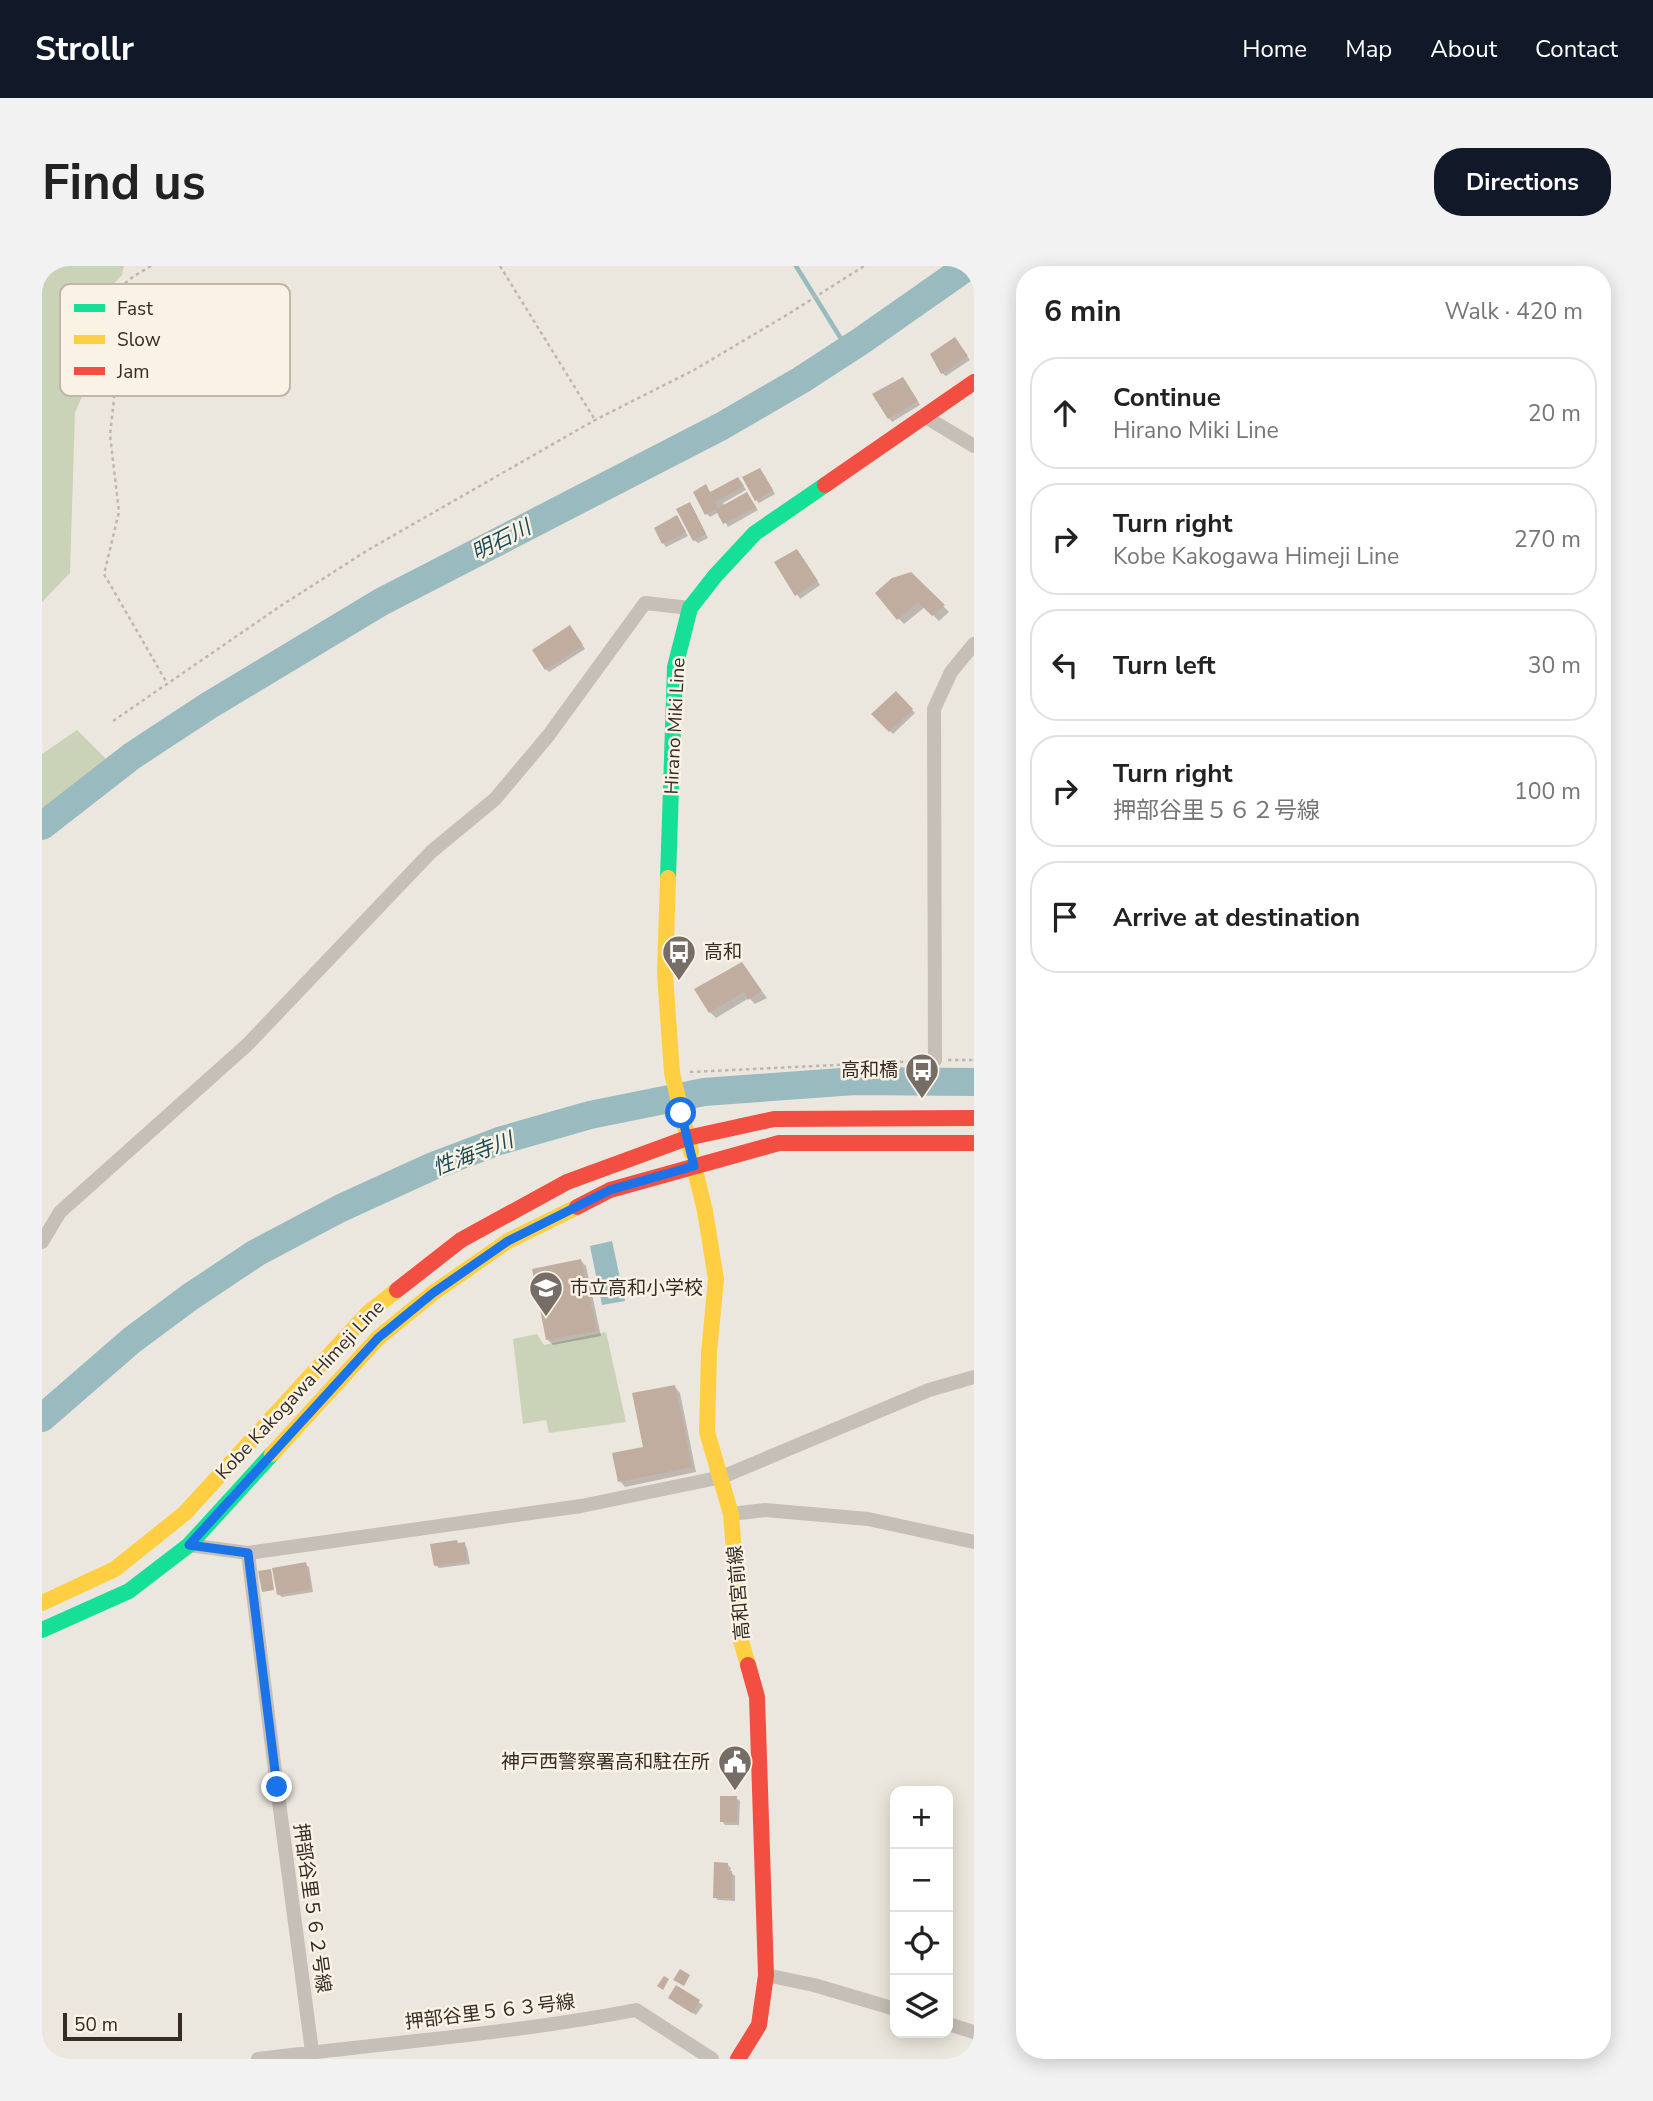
<!DOCTYPE html>
<html lang="en">
<head>
<meta charset="utf-8">
<style>
  body { margin:0; font-family:"Nunito Sans","Noto Sans JP",sans-serif; background:#f2f2f2; color:#222 }
  .controls { position:absolute; right:21px; bottom:21px; display:grid; overflow:hidden; border-radius:14px; box-shadow:0 4px 18px #0003 }
  .controls button { width:63px; height:63px; display:grid; place-items:center; padding:0; border:0; border-bottom:2px solid #e0e0e0; background:#fff; color:#222; font:35px sans-serif }
  .scale { position:absolute; left:21px; bottom:18px; width:119px; box-sizing:border-box; padding-left:7px; border:4px solid #352c26; border-top:0; font-size:19px; line-height:24px; white-space:nowrap; color:#352c26; -webkit-text-stroke:5px #faf2e4; paint-order:stroke }
  .stop { position:absolute; width:21px; height:21px; margin:-16px; border:5px solid #1a73e8; border-radius:50%; background:#fff }
  .stop.end { background:#1a73e8; border-color:#fff; box-shadow:0 2px 7px #0008 }
  .list { margin:0; padding:0; list-style:none }
  h2 { display:flex; justify-content:space-between; align-items:center; height:91px; margin:0; padding:0 28px; font-size:30px }
  h2 small { font-size:23px; font-weight:400; color:#767676 }
  .list li { display:grid; grid-template-columns:46px 1fr auto; gap:21px; align-items:center; box-sizing:border-box; height:112px; margin:0 14px 14px; padding:0 14px; border:2px solid #e0e0e0; border-radius:28px }
  .list b { display:block; font-size:26px; white-space:nowrap }
  .list p { margin:0; font-size:23px; white-space:nowrap; color:#767676 }
  .list em { font-size:23px; font-style:normal; color:#767676 }
  .icon { flex:none; width:38px; height:38px; fill:none; stroke:currentColor; stroke-width:2; stroke-linecap:round; stroke-linejoin:round }
  .map { position:relative; flex:none; width:932px; height:1793px; overflow:hidden; border-radius:28px }
  header { display:flex; align-items:center; gap:42px; box-sizing:border-box; height:98px; padding:0 35px; background:#111827; color:#fff }
  header strong { font-size:33px }
  nav { display:flex; gap:38px; margin-inline-start:auto; font-size:24px }
  .intro { display:flex; align-items:center; justify-content:space-between; box-sizing:border-box; height:168px; padding:0 42px }
  h1 { margin:0; font-size:49px }
  .button { padding:18px 32px; border-radius:28px; background:#111827; color:#fff; font-size:24px; font-weight:700 }
  main { display:flex; gap:42px; padding:0 42px }
  aside { flex:1; background:#fff; border-radius:28px; box-shadow:0 4px 18px #0003 }
  .map>svg:first-child { display:block }
  .green { fill:#cad3b7 }
  .water { fill:#99babe }
  .shadow { fill:#0003 }
  .lines { fill:none; stroke-linecap:round; stroke-linejoin:round }
  .stream { stroke:#99babe; stroke-width:4.5 }
  .river { stroke:#99babe; stroke-width:28 }
  .building { fill:#c1ad9f }
  .path { stroke:#beb7af; stroke-width:2.5; stroke-dasharray:3.5 3.5; stroke-linecap:butt }
  .street { stroke:#c5bfb7; stroke-width:14 }
  .fast { stroke:#16e098; stroke-width:16 }
  .slow { stroke:#ffcf43; stroke-width:16 }
  .jam { stroke:#f24e42; stroke-width:16 }
  .route { stroke:#1a73e8; stroke-width:9 }
  .labels { text-anchor:middle; dominant-baseline:central; stroke-width:5; stroke-linejoin:round; paint-order:stroke }
  .street-label { font-size:19px; fill:#352c26; stroke:#faf2e4 }
  .poi-label { font-size:19px; fill:#352c26; stroke:#faf2e4; text-anchor:start }
  .water-label { font-size:21px; font-style:italic; fill:#194d59; stroke:#faf2e4 }
  .key { fill:#faf2e4; stroke:#bfb7ab; stroke-width:2 }
  .key-label { font-size:19px; fill:#352c26 }
</style>
</head>
<body>
<header>
<strong>Strollr</strong>
<nav><a>Home</a><a>Map</a><a>About</a><a>Contact</a></nav>
</header>
<div class="intro"><h1>Find us</h1><a class="button">Directions</a></div>
<main>
<div class="map">
<svg width="932" height="1793" viewBox="0 0 932 1793">
  <rect width="100%" height="100%" fill="#ece7de"/>
  <path class="green" d="M0,0H82L80,9L67,23L61,82L33,147L28,307L0,336Z
    M35,464L68,497L0,552V488Z
    M564,1066L584,1156L507,1167L504,1154L481,1158L471,1073L495,1068L502,1079Z"/>
  <path class="water" d="M570,975L583,1035L560,1039L548,980Z"/>
  <path class="shadow" d="M916,77L928,94L904,110L900,107Z
    M864,116L878,139L850,156L847,152Z
    M721,207L733,228L717,237L714,234Z
    M699,216L704,224L681,237L683,240L705,228L716,244L686,261L677,246L668,251L665,248L669,227Z
    M651,242L666,272L656,277L652,274Z
    M635,251L646,270L624,281L621,277Z
    M758,288L778,319L758,333L734,296Z
    M869,308L907,346L897,355L883,341L862,358L856,352Z
    M531,365L543,383L507,406L504,403Z
    M854,427L873,447L851,468L832,448Z
    M700,699L725,732L713,738L707,732L674,752L668,746Z
    M539,995L544,1000L559,1070L511,1079L506,1074Z
    M633,1121L638,1127L654,1206L583,1221L578,1215L603,1182Z
    M422,1278L425,1282L428,1298L397,1302L393,1299L418,1279Z
    M263,1298L267,1301L271,1326L240,1331L236,1328Z
    M694,1532L698,1535L697,1559H683L680,1555Z
    M685,1598L689,1602L688,1606L693,1610V1635L676,1634L673,1631Z
    M635,1722L661,1739L654,1749L632,1736Z"/>
  <g class="lines">
    <path class="stream" d="M754,0L806,84"/>
    <path class="river" d="M0,560L90,490L166,440L339,336L680,160L759,114L819,75L926,0
      M0,1152L90,1074L148,1031L214,987L299,942L391,900L457,875L548,849L662,826L813,815L932,816"/>
  </g>
  <path class="building" d="M913,71L926,90L899,108L888,88Z
    M861,111L876,135L846,153L830,128Z
    M718,202L731,224L713,235L700,211Z
    M696,211L702,220L673,236L676,242L705,226L714,241L681,258L673,243L663,249L651,226L664,218L668,226Z
    M648,236L664,268L651,275L634,243Z
    M635,249L644,266L620,278L612,262Z
    M755,283L776,315L753,330L732,296Z
    M869,306L903,339L890,350L876,336L855,354L833,327L850,312Z
    M528,359L541,379L503,404L490,384Z
    M854,425L871,443L847,466L829,448Z
    M700,696L720,725L706,734L702,726L667,747L652,723Z
    M539,993L555,1065L504,1074L490,1003Z
    M633,1119L650,1201L576,1216L570,1187L601,1181L590,1127Z
    M415,1274L416,1277L423,1276L425,1295L392,1300L388,1278Z
    M264,1296L269,1323L235,1329L230,1302Z
    M229,1303L232,1324L220,1326L216,1305Z
    M678,1530H695V1556H678Z
    M672,1596L686,1597V1605H690V1632H671Z
    M638,1703L648,1709L642,1720L631,1714Z
    M622,1710L627,1713L621,1724L615,1720Z
    M634,1719L658,1734L650,1747L626,1732Z"/>
  <g class="lines">
    <path class="path" d="M109,0L92,10L74,25L72,133L68,169L77,246L62,308L125,417
      M458,0L553,154
      M71,455L240,339L326,284L553,154L652,104L748,47L822,0
      M906,794H932
      M648,806L879,795"/>
    <path class="street" d="M882,150L932,180
      M893,794L892,443L909,406L932,378
      M0,976L18,946L205,779L389,586L453,533L506,470L603,337L648,342
      M689,1248L723,1244L826,1253L932,1276
      M147,1279L206,1287L539,1240L680,1211L887,1124L932,1111
      M206,1287L235,1521L271,1793
      M724,1709L772,1719L853,1743
      M906,1758L932,1766
      M216,1793C342,1777 469,1768 594,1744L670,1793"/>
    <path class="fast" d="M626,612L633,401L648,342L673,310L713,267L783,219
      M0,1364L87,1325L147,1279L230,1188"/>
    <path class="slow" d="M626,612L623,708L630,807L649,886
      M652,900L663,945L674,1013L667,1087L665,1166L689,1248L699,1375L706,1399
      M230,1188L336,1072L391,1027L466,975L535,941
      M0,1337L73,1303L143,1247L326,1047L355,1024"/>
    <path class="jam" d="M783,219L932,116
      M535,941L568,924L737,877H932
      M355,1024L419,974L525,916L645,872L732,853L932,852
      M696,1793L717,1759L724,1709L715,1431L706,1399"/>
  </g>
  <g class="lines">
    <path class="route" d="M235,1521L206,1287L147,1279L336,1072L391,1027L466,975L568,924L652,900L639,847"/>
  </g>
  <defs>
    <g id="bus-pin" transform="scale(1.75)"><path d="M0 17L-7.5 6A9.5 9.5 0 1 1 7.5 6Z" fill="#756d66" stroke="#faf2e4"/><path d="M-5-6H5V4H4V6H2V4H-2V6H-4V4H-5ZM-3.5-4V0h7V-4ZM-3.5 1.2v1.5H-2V1.2ZM2 1.2v1.5H3.5V1.2Z" fill="#fff"/></g>
    <g id="school-pin" transform="scale(1.75)"><path d="M0 17L-7.5 6A9.5 9.5 0 1 1 7.5 6Z" fill="#756d66" stroke="#faf2e4"/><path d="M0-5L7-2L0 1L-7-2ZM-4 1L0 2.5L4 1V4Q0 6-4 4Z" fill="#fff"/></g>
    <g id="civic-pin" transform="scale(1.75)"><path d="M0 17L-7.5 6A9.5 9.5 0 1 1 7.5 6Z" fill="#756d66" stroke="#faf2e4"/><path d="M-.6-6.5H3V-4.5H.6V-3L4-1V1h2V6H-6V1h2V-1L-.6-3ZM-1.2 2.5V6h2.4V2.5Z" fill="#fff"/></g>
  </defs>
  <g fill-rule="evenodd">
    <use href="#bus-pin" x="637" y="686"/>
    <use href="#bus-pin" x="880" y="804"/>
    <use href="#school-pin" x="504" y="1022"/>
    <use href="#civic-pin" x="693" y="1496"/>
  </g>
  <g class="labels">
    <g class="street-label">
      <text transform="translate(633 460) rotate(-87)">Hirano Miki Line</text>
      <text transform="translate(258 1124) rotate(-47)">Kobe Kakogawa Himeji Line</text>
      <text transform="translate(697 1327) rotate(-95)">高和宮前線</text>
      <text transform="translate(270 1642) rotate(82)">押部谷里５６２号線</text>
      <text transform="translate(448 1746) rotate(-7)">押部谷里５６３号線</text>
    </g>
    <g class="poi-label">
      <text x="662" y="686">高和</text>
      <text x="856" y="804" text-anchor="end">高和橋</text>
      <text x="528" y="1022">市立高和小学校</text>
      <text x="668" y="1496" text-anchor="end">神戸西警察署高和駐在所</text>
    </g>
    <g class="water-label">
      <text transform="translate(459 274) rotate(-27)">明石川</text>
      <text transform="translate(431 888) rotate(-21)">性海寺川</text>
    </g>
  </g>
  <rect x="18" y="18" width="230" height="112" rx="10" class="key"/>
  <rect x="32" y="38" width="31" height="8" fill="#16e098"/>
  <rect x="32" y="69" width="31" height="9" fill="#ffcf43"/>
  <rect x="32" y="101" width="31" height="8" fill="#f24e42"/>
  <g class="key-label">
    <text x="75" y="49">Fast</text>
    <text x="75" y="80">Slow</text>
    <text x="75" y="112">Jam</text>
  </g>
</svg>
<div class="controls">
<button>+</button>
<button>−</button>
<button><svg class="icon" aria-label="locate" viewBox="0 0 24 24"><circle cx="12" cy="12" r="6"/><path d="M12 2v4M12 18v4M2 12h4M18 12h4"/></svg></button>
<button><svg class="icon" aria-label="layers" viewBox="0 0 24 24"><path d="M12 4l9 5-9 5-9-5zM3 14l9 5 9-5"/></svg></button>
</div>
<div class="scale">50 m</div>
<div class="stop" style="left:639px;top:847px"></div>
<div class="stop end" style="left:235px;top:1521px"></div>
</div>
<aside>
<h2>6 min<small>Walk · 420 m</small></h2>
<ul class="list">
<li><svg class="icon" aria-label="ahead" viewBox="0 0 24 24"><path d="M12 20V5M6 11l6-6 6 6"/></svg><div><b>Continue</b><p>Hirano Miki Line</p></div><em>20 m</em></li>
<li><svg class="icon" aria-label="right" viewBox="0 0 24 24"><path d="M7 20v-9h11M14 6l5 5-5 5"/></svg><div><b>Turn right</b><p>Kobe Kakogawa Himeji Line</p></div><em>270 m</em></li>
<li><svg class="icon" aria-label="left" viewBox="0 0 24 24"><path d="M17 20v-9H6M10 6l-5 5 5 5"/></svg><div><b>Turn left</b></div><em>30 m</em></li>
<li><svg class="icon" aria-label="right" viewBox="0 0 24 24"><path d="M7 20v-9h11M14 6l5 5-5 5"/></svg><div><b>Turn right</b><p>押部谷里５６２号線</p></div><em>100 m</em></li>
<li><svg class="icon" aria-label="arrive" viewBox="0 0 24 24"><path d="M6 21V4h12l-3 4 3 4H6"/></svg><div><b>Arrive at destination</b></div></li>
</ul>
</aside>
</main>
</body>
</html>
